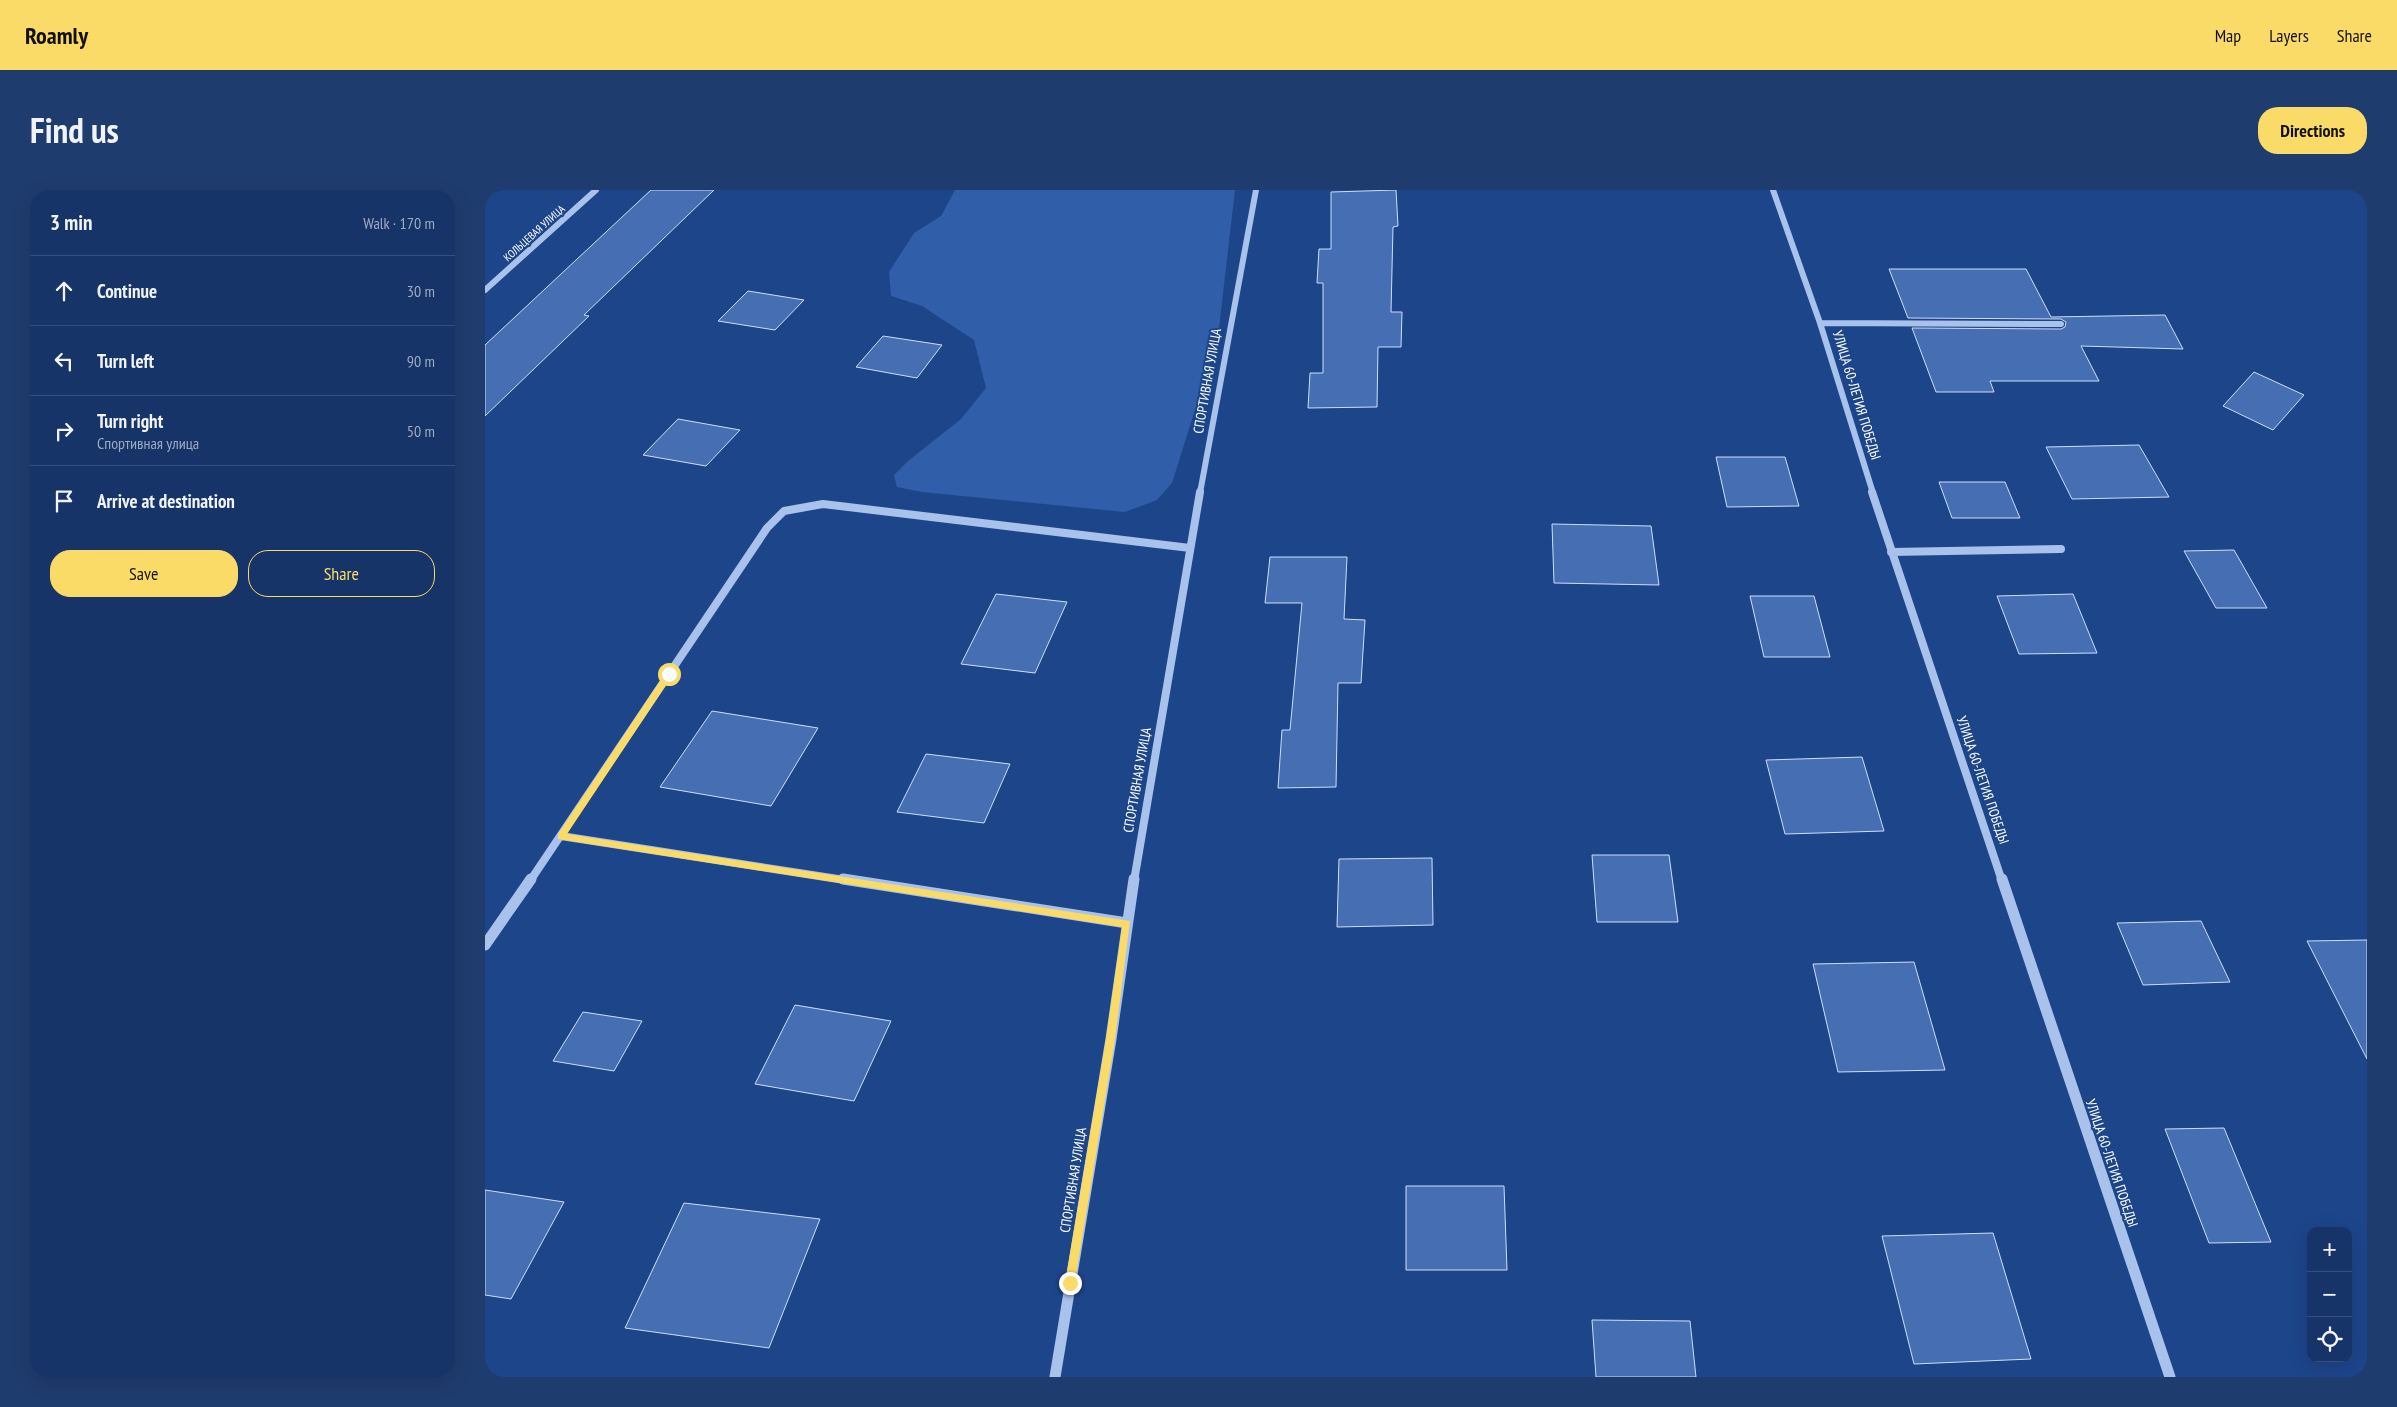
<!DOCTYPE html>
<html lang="en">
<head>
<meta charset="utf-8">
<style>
  body { margin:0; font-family:"PT Sans Narrow",sans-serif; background:#1f3c6e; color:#f1f3f6 }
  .controls { position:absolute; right:15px; bottom:15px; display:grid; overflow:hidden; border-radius:10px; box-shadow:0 5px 20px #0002 }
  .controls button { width:45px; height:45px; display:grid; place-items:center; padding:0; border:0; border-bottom:1px solid #354f7c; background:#163468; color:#f1f3f6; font:25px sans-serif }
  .stop { position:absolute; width:15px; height:15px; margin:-11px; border:4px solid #fbdb67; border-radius:50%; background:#fff }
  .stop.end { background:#fbdb67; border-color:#fff; box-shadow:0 1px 5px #0008 }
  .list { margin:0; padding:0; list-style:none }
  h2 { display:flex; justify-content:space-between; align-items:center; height:65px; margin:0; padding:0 20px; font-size:21px }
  h2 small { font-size:16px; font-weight:400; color:#9eaac0 }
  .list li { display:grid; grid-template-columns:32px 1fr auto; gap:15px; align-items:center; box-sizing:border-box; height:70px; padding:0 20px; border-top:1px solid #354f7c }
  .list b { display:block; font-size:19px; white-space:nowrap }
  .list p { margin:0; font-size:16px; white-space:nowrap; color:#9eaac0 }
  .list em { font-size:16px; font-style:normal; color:#9eaac0 }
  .actions { display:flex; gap:10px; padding:15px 20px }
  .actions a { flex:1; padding:11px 0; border:1px solid #fbdb67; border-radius:20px; text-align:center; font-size:18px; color:#fbdb67 }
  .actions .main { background:#fbdb67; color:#111 }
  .icon { flex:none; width:28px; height:28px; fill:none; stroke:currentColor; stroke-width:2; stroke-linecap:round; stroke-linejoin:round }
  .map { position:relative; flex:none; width:1882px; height:1187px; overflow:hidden; border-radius:20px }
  header { display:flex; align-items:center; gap:30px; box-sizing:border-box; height:70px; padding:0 25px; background:#fbdb67; color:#111 }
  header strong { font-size:24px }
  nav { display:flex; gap:28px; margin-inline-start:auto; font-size:18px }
  .intro { display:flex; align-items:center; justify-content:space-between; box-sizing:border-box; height:120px; padding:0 30px }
  h1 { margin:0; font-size:35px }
  .button { padding:12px 22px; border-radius:20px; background:#fbdb67; color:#111; font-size:18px; font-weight:700 }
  main { display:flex; gap:30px; padding:0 30px }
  aside { flex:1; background:#163468; border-radius:20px; box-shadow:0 5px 20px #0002 }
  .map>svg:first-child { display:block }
  .green { fill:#315ea8 }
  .building { fill:#456fb2; stroke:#cedef9 }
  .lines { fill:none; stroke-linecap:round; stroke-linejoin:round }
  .minor-far2 { stroke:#a8c2ec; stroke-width:6 }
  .minor-far1 { stroke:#a8c2ec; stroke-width:8 }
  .minor { stroke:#a8c2ec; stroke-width:11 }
  .route { fill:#fbdb67 }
  .labels { text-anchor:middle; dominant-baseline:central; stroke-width:4; stroke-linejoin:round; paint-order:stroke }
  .far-street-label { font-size:11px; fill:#fff; stroke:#1d458a }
  .street-label { font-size:14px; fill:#fff; stroke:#1d458a }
</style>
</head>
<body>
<header>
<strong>Roamly</strong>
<nav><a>Map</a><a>Layers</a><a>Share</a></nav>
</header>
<div class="intro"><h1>Find us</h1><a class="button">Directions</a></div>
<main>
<aside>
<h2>3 min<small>Walk · 170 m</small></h2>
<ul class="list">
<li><svg class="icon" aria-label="ahead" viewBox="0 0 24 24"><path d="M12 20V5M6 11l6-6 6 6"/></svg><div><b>Continue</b></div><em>30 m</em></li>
<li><svg class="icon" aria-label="left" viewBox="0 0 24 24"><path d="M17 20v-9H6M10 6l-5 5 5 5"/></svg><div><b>Turn left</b></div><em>90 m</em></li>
<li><svg class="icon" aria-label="right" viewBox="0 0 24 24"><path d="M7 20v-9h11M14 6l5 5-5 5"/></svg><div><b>Turn right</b><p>Спортивная улица</p></div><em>50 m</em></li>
<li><svg class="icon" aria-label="arrive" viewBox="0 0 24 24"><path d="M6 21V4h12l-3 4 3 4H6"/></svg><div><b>Arrive at destination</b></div></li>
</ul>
<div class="actions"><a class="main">Save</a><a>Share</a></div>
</aside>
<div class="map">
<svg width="1882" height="1187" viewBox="0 0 1882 1187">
  <rect width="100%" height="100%" fill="#1d458a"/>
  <path class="green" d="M470,0H750L733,147L687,293L672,310L640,322L437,302L412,297L409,285L423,271L476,229L501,198L489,150L437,116L406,106L404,82L429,43L456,26Z"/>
  <path class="building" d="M166,0H229L99,125L104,126L0,226V155Z
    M911,0L913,36L908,37L906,122H917L916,157H893L892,217L823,218L825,183H838V93H832L834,59H846V2Z
    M1404,79H1541L1566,127L1680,125L1698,159L1596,156L1614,191H1505L1509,202H1451L1427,138L1576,139L1580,137L1581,132L1576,129L1423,128Z
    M263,101L319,110L290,140L233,131Z
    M398,146L457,155L432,188L371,177Z
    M1769,182L1819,205L1788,240L1738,216Z
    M193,229L255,240L221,276L158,265Z
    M1654,255L1684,307L1587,309L1561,257Z
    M1231,267H1300L1314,316L1242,317Z
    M1454,292H1520L1535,328H1467Z
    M1067,334L1166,336L1174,395L1069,393Z
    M1749,360L1782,418H1731L1699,361Z
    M785,367H862L859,429L880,430L876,493H853L851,597L793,598L797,540H805L817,413H780Z
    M511,404L582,412L550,483L476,474Z
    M1588,404L1612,463L1534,464L1512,406Z
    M1265,406H1329L1345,467H1279Z
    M227,521L333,538L286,616L175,597Z
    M441,564L525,574L499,633L412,622Z
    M1377,567L1399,641L1300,644L1281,570Z
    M1107,665H1184L1193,732H1112Z
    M947,668L948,735L852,737L854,669Z
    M1716,731L1745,792L1658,795L1632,733Z
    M1882,750V869L1822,751Z
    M1429,772L1460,880L1353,882L1328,774Z
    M310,815L406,831L369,911L270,894Z
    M98,822L157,831L129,881L68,871Z
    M1739,938L1786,1052L1724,1053L1680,939Z
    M921,996H1019L1022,1080H921Z
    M0,1000L79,1012L26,1109L0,1105Z
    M199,1013L335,1029L284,1158L140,1138Z
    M1508,1043L1546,1169L1429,1174L1397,1046Z
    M1107,1130L1205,1131L1211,1187H1111Z"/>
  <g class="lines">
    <path class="minor-far2" d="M1288,0L1335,133L1388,303
      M0,100L111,0
      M1335,133L1576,134
      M715,303L771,0"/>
    <path class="minor-far1" d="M1387,302L1517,691
      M1406,362L1576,359
      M76,646L366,691
      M45,691L282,338L299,321L338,314L705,358
      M649,691L715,302"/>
    <path class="minor" d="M358,689L642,733
      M1517,689L1685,1187
      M0,755L46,689
      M570,1187L626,849L649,689"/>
  </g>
  <path class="route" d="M184,481L188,484L187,486L82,644L645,731L630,849L589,1097H582L580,1093L621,849L637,737L73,649V644L181,482Z"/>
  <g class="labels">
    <g class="far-street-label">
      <text transform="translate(49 43) rotate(-42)">КОЛЬЦЕВАЯ УЛИЦА</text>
    </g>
    <g class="street-label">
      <text transform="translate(722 191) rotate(-80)">СПОРТИВНАЯ УЛИЦА</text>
      <text transform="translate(1372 205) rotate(73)">УЛИЦА 60-ЛЕТИЯ ПОБЕДЫ</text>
      <text transform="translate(652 590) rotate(-80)">СПОРТИВНАЯ УЛИЦА</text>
      <text transform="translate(1498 590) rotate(71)">УЛИЦА 60-ЛЕТИЯ ПОБЕДЫ</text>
      <text transform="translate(1627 973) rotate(71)">УЛИЦА 60-ЛЕТИЯ ПОБЕДЫ</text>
      <text transform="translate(588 990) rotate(-81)">СПОРТИВНАЯ УЛИЦА</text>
    </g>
  </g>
</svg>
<div class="controls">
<button>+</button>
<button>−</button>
<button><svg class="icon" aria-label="locate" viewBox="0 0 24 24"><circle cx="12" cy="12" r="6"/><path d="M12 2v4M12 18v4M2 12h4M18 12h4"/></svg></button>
</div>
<div class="stop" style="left:184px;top:484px"></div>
<div class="stop end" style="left:585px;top:1093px"></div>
</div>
</main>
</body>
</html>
